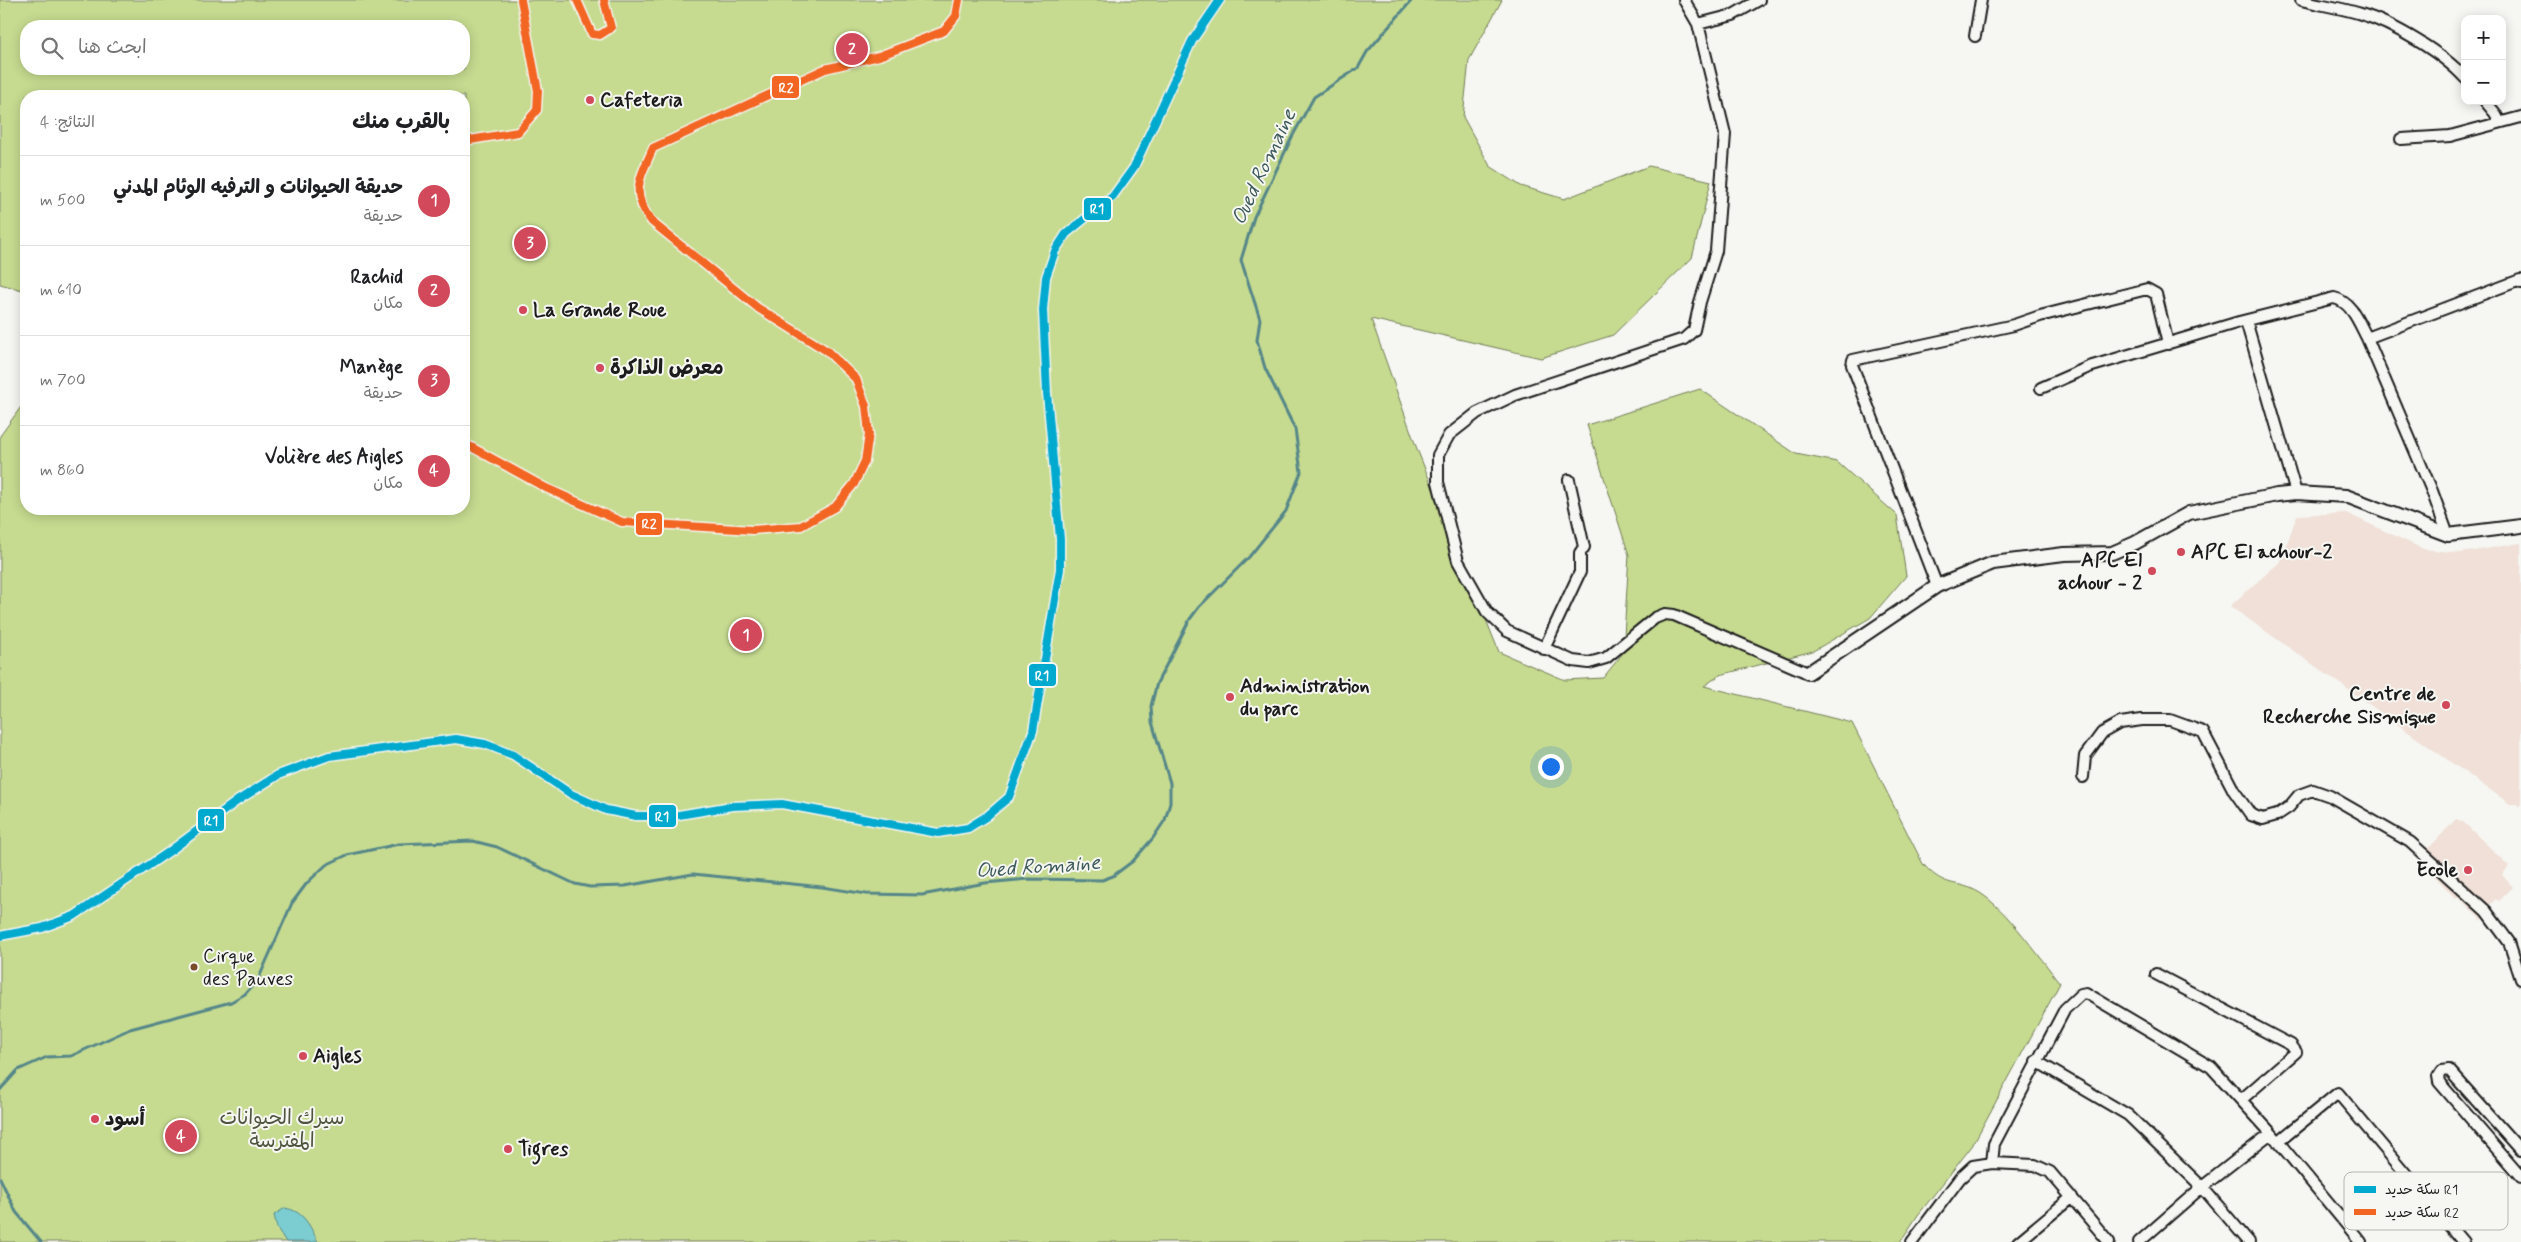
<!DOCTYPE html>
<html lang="ar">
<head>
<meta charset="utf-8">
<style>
  body { margin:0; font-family:Mynerve,"Playpen Sans Arabic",sans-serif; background:#f2f2f2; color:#202124; direction:rtl }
  .controls { position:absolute; right:15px; top:15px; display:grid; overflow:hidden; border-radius:10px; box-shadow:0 2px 12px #0003 }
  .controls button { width:45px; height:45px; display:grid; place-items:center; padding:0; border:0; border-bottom:1px solid #e0e0e0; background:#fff; color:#202124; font:25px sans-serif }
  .you { position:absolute; left:1550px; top:766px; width:18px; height:18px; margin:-12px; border:4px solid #fff; border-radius:50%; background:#1a73e8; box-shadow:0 0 0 8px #1a73e833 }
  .badge { display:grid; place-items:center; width:32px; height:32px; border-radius:50%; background:#d1495b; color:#fff; font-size:16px; font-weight:700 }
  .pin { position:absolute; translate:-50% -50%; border:2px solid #fff; box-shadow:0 1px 5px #0006 }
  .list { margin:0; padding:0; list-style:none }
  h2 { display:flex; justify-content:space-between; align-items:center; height:65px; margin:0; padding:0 20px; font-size:21px }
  h2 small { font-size:16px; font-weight:400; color:#757577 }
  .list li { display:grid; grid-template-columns:32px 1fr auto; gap:15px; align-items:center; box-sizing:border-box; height:90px; padding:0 20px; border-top:1px solid #e0e0e0 }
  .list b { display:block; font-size:19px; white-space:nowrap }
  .list p { margin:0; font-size:16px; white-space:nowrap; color:#757577 }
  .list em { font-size:16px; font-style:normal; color:#757577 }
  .icon { flex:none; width:28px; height:28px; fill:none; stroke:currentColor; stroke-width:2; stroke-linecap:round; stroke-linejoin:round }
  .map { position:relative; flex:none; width:2521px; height:1242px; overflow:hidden; direction:ltr }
  .search { position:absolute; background:#fff; box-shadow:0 2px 12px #0003; left:20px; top:20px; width:450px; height:55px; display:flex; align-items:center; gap:12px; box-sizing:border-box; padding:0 18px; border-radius:20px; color:#757577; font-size:19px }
  .panel { position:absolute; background:#fff; box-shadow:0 2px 12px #0003; left:20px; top:90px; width:450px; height:425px; border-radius:20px; direction:rtl }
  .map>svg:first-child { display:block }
  .built { fill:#f0e0d7 }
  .green { fill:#c6db90; stroke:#717c56; fill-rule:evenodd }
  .water { fill:#7bcdd1; stroke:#558689 }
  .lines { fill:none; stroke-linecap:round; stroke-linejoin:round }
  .stream { stroke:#558689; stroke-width:3 }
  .minor-casing { stroke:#1c1c1c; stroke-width:14 }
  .tertiary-casing { stroke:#1c1c1c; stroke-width:16 }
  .minor { stroke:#f6f6f2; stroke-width:10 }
  .tertiary { stroke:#f6f6f2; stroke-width:12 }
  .rail-1-casing { stroke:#f6f6f2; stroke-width:11 }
  .rail-2-casing { stroke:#f6f6f2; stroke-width:11 }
  .rail-1 { stroke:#00a9ce; stroke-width:8 }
  .rail-2 { stroke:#f26522; stroke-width:8 }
  .poi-dot { fill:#d1495b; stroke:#f6f6f2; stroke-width:2 }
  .bus-dot { fill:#7a4b2a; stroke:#f6f6f2; stroke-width:2 }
  .labels { text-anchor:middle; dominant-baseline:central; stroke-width:4; stroke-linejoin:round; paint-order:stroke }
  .bus-label { font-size:19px; fill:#1c1c1c; stroke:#f6f6f2; text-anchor:start }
  .poi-label { font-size:20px; font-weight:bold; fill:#1c1c1c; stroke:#f6f6f2; text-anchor:start }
  .park-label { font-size:20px; fill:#4f553f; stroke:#f6f6f2 }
  .water-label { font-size:21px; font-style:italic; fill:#3d5a5b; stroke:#f6f6f2 }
  .key { fill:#f6f6f2; stroke:#b5b5b2; stroke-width:1 }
  .key-label { font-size:14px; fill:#1c1c1c }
  .line-badge { stroke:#f6f6f2; stroke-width:2 }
  .badge-label { font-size:14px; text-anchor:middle; font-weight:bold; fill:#fff }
</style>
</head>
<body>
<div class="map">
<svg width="2521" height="1242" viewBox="0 0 2521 1242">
  <rect width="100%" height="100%" fill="#f6f6f2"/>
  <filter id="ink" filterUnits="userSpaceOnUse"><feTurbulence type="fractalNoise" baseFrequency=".02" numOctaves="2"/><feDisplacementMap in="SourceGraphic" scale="10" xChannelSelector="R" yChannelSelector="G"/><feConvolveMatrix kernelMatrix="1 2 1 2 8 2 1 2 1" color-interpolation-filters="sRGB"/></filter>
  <g filter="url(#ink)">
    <path class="built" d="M2346,513L2423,549L2461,553L2521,543V807L2517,804H2510L2230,606L2281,561L2297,515Z
      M2456,819L2463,822L2509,866L2502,875L2513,887L2499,901L2496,899L2489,905L2491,908L2481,920L2458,897L2456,899L2419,859Z"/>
    <path class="green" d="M0,0H1502L1469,60L1463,117L1490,166L1521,186L1564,199L1649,166L1711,181L1692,258L1613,335L1541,358L1371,319L1417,449L1499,652L1565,680L1603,678L1623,653L1629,555L1587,425L1700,389L1796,454L1837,462L1897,515L1906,576L1870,618L1813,651L1720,675L1704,686L1852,723L1923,864C1946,890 1957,879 1980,893C2006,909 2040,958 2060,983L1972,1146L1918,1215L1900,1242H0V436L26,400V509H464V96H26V291L0,284ZM26,26H464V69H26Z"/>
    <path class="water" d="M285,1208C304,1211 310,1226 318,1242H286L277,1228L274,1215Z"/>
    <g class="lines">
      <path class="stream" d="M0,1090L18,1070L47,1057L71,1056L130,1029L231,1002L245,994L258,980L292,903L307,883L326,865L347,855L399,844L473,841L497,847L575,884L590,887L625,886L693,874L822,887L866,894L922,895L985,883L1028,879L1102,880L1113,876L1133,861L1153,838L1165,820L1170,803V783L1152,722L1151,706L1157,683L1190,619L1199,607L1249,557L1286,511L1301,472L1295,429L1265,368L1257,340L1260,319L1241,260L1254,217L1292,137L1314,97L1358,68L1367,52L1412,0
        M0,1178L16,1212L41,1242"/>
      <g class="minor-casing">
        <path id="minor" d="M1684,0L1698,24L1725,134L1716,251L1700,302L1694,330L1684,339L1515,395L1477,413L1449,435L1438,455V482L1458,561L1487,612L1507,631L1573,661L1589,663L1606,658L1655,618L1665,614L1674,615L1808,673
          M2301,0C2321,5 2342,8 2361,14C2392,23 2443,53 2465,78
          M1698,24L1733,15L1759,0
          M1975,36L1981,0
          M2485,101L2495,113L2499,121
          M2401,139L2450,136L2521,117
          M2246,321L2296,493
          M2041,388L2089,367L2239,322L2334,298C2352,302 2359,323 2367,338
          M2448,535L2432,491L2367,338L2520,280L2521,283
          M1937,586L1852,365L1853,360L2014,325L2040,316L2147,289L2156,294L2168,344
          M1544,649L1580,572V553L1584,547L1569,480
          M2083,777L2085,756L2102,733L2120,723L2142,720H2170L2203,732L2234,791L2251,815L2263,819L2277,815L2289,807L2299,795L2313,790L2330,796L2410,842L2486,911L2509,942L2521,979
          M2156,974L2291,1045L2296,1052L2241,1100
          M2036,1061L2128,1115L2202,1187L2249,1242
          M2278,1142L2338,1093L2463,1242
          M2521,1151L2449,1070L2441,1071L2438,1076L2439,1082L2521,1177
          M1992,1163L1994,1144L2065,1009L2081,994L2086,993L2211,1067L2271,1133L2361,1242
          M1912,1242L1960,1178L1973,1166L1992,1163L2035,1165L2050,1172L2109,1242
          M2018,1242L2072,1197
          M2139,1242L2202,1187L2271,1133"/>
      </g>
      <g class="tertiary-casing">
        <path id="tertiary" d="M1808,673L1937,586L1993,563L2064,554L2112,553L2135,543L2189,513L2277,495L2296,493L2346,496L2448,535L2521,526"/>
      </g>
      <use href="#minor" class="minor"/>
      <use href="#tertiary" class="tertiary"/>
      <g class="rail-1-casing">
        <path id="rail-1" d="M0,936L42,928L74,916L170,851L237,801L278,775L329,756L456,739L485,744L513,755L571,794L606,810L636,816H673L732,806L782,804L938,833L968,828L987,816L1009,797L1033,731L1060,569V539L1047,393L1043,310L1046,277L1055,251L1066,234L1113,196L1134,167L1192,41L1220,0"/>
      </g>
      <g class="rail-2-casing">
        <path id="rail-2" d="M577,0L592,34L600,35L611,28L604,0
          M464,141L518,132L537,110L538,91L521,0
          M464,443L546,488L622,522L753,530L801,526L835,507L854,484L865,461L869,434L866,406L856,379L827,351L758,308L652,222C629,193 640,178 653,148L825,69L879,56L944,31L956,16L959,0"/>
      </g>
      <use href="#rail-1" class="rail-1"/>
      <use href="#rail-2" class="rail-2"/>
    </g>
  </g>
  <g class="poi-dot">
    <circle cx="590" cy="100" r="5"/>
    <circle cx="523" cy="310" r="5"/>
    <circle cx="600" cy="368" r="5"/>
    <circle cx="2181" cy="552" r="5"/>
    <circle cx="2152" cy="571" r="5"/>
    <circle cx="1230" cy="697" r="5"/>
    <circle cx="2446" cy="705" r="5"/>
    <circle cx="2468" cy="870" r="5"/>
    <circle cx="303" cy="1056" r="5"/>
    <circle cx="95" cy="1119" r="5"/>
    <circle cx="508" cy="1149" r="5"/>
  </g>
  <circle class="bus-dot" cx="194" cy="967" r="4.5"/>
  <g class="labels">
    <g class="bus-label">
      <text x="203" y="956">Cirque<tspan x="203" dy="23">des Pauves</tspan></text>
    </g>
    <g class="poi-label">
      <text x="600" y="100">Cafeteria</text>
      <text x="533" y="310">La Grande Roue</text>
      <text x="610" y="368">معرض الذاكرة</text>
      <text x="2191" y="552">APC El achour-2</text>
      <text x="2142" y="560" text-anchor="end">APC El<tspan x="2142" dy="23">achour - 2</tspan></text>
      <text x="1240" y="686">Administration<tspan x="1240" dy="23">du parc</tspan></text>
      <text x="2436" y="694" text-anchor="end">Centre de<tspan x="2436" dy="23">Recherche Sismique</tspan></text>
      <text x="2458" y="870" text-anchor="end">Ecole</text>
      <text x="313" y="1056">Aigles</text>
      <text x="105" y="1119">أسود</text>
      <text x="518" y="1149">Tigres</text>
    </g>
    <g class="park-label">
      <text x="282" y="1118">سيرك الحيوانات<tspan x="282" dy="23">المفترسة</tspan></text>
    </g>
    <g class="water-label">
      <text transform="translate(1264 167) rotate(-65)">Oued Romaine</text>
      <text transform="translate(1038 867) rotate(-4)">Oued Romaine</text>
    </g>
  </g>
  <rect x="2344" y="1172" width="164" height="58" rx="8" class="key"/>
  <rect x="2354" y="1186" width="22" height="7" fill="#00a9ce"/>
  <rect x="2354" y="1209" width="22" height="6" fill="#f26522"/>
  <g class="key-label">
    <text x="2385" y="1194">سكة حديد R1</text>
    <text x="2385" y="1217">سكة حديد R2</text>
  </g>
  <g class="line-badge">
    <rect x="771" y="75" width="29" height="24" rx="5" fill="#f26522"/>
    <rect x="1083" y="197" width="29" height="24" rx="5" fill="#00a9ce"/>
    <rect x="635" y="512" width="28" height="24" rx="5" fill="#f26522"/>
    <rect x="1028" y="663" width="29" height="24" rx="5" fill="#00a9ce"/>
    <rect x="648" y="804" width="29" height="24" rx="5" fill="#00a9ce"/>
    <rect x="197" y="808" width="28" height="24" rx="5" fill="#00a9ce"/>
  </g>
  <g class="badge-label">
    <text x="786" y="92">R2</text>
    <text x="1097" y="213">R1</text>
    <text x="649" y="528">R2</text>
    <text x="1042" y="680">R1</text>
    <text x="662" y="821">R1</text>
    <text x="211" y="825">R1</text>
  </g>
</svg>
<div class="controls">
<button>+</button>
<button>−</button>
</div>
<div class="you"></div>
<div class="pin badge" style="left:746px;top:635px">1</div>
<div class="pin badge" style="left:852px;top:49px">2</div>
<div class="pin badge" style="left:530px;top:243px">3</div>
<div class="pin badge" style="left:181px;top:1136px">4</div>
<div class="search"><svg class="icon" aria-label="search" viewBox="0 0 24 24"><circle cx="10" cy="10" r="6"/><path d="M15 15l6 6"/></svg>ابحث هنا</div>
<section class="panel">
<h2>بالقرب منك<small>النتائج: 4</small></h2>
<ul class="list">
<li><span class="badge">1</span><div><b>حديقة الحيوانات و الترفيه الوئام المدني</b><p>حديقة</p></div><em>500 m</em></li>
<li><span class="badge">2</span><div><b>Rachid</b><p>مكان</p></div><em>610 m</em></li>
<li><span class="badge">3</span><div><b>Manège</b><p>حديقة</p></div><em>700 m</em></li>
<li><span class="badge">4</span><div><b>Volière des Aigles</b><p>مكان</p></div><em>860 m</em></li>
</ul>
</section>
</div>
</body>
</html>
